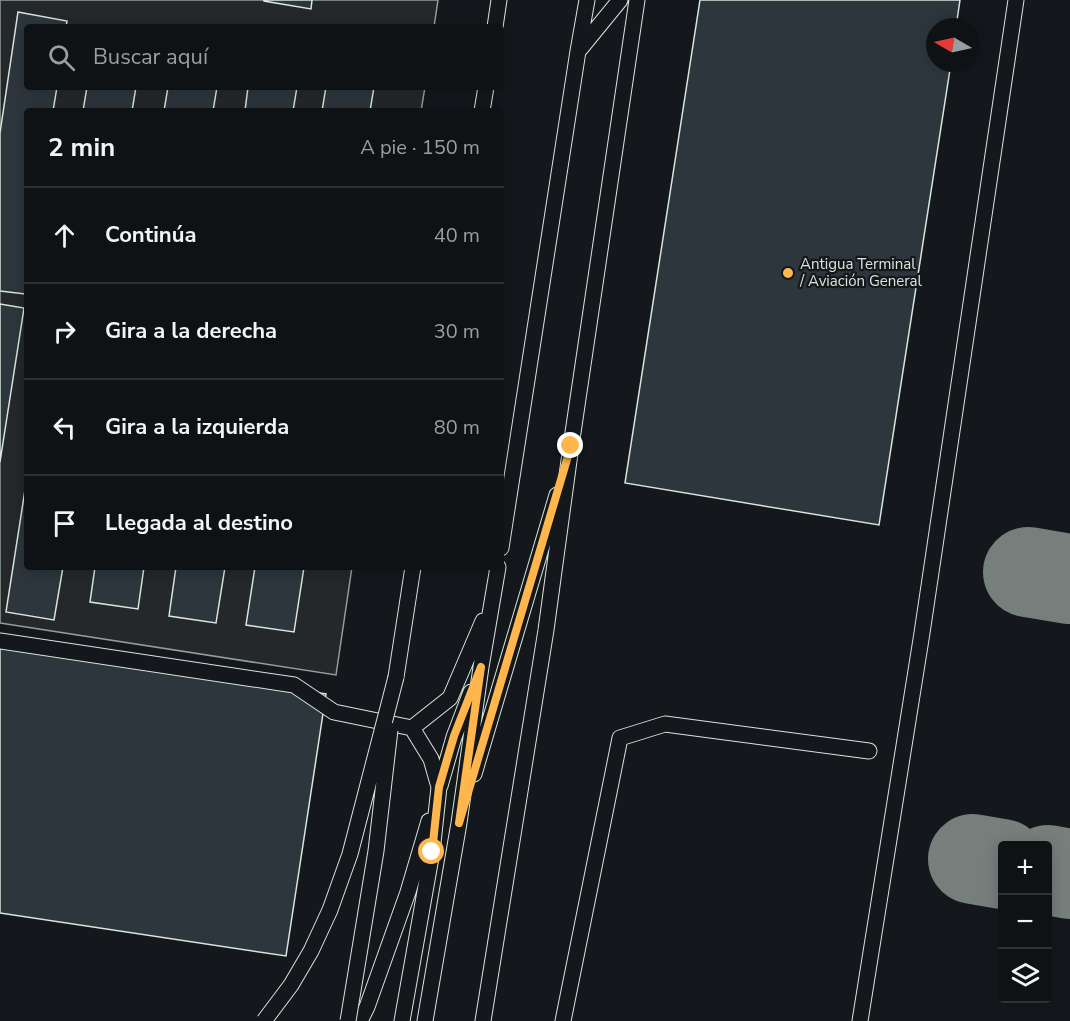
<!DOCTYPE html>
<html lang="es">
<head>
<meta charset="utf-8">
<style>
  body { margin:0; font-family:"Nunito Sans",sans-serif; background:#1d2022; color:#f1f3f6 }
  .controls { position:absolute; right:18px; bottom:18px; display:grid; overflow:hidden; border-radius:6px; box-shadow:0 3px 15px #0003 }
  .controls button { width:54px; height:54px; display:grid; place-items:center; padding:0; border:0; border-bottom:2px solid #2f3234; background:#0f1215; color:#f1f3f6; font:30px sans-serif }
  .compass { position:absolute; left:926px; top:18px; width:54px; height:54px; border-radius:50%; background:#0f1215; box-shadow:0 3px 15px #0003; rotate:279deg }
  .stop { position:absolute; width:18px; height:18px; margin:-14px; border:4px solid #ffb74d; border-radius:50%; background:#fff }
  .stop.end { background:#ffb74d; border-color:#fff; box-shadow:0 2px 6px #0008 }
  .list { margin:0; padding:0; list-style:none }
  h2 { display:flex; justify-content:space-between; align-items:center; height:78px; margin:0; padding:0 24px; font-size:26px }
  h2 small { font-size:20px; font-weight:400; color:#9b9ea0 }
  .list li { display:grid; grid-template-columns:39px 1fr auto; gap:18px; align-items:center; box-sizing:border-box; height:96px; padding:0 24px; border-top:2px solid #2f3234 }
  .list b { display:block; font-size:22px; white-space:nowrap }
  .list em { font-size:20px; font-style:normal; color:#9b9ea0 }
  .icon { flex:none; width:33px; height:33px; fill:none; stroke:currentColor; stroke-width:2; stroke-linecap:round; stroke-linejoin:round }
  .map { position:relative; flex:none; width:1070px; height:1021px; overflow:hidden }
  .search { position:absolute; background:#0f1215; box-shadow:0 3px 15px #0003; left:24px; top:24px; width:480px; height:66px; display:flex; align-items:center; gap:15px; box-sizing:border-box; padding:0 21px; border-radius:6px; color:#9b9ea0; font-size:22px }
  .panel { position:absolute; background:#0f1215; box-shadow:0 3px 15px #0003; left:24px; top:108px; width:480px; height:462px; border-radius:6px }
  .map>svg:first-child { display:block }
  .parking { fill:#24282b; stroke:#939e99; stroke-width:1.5 }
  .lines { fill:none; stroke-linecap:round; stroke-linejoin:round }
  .taxiway { stroke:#767f7c; stroke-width:90 }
  .building { fill:#2c363c; stroke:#d8e6dc; stroke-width:1.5 }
  .lane-casing { stroke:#d8e6dc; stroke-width:17 }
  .lane { stroke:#14181c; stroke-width:15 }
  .lane-bridge-casing { stroke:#d8e6dc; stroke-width:17; stroke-linecap:butt }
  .lane-bridge { stroke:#14181c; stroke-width:15 }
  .route { stroke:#ffb74d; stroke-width:8 }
  .poi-dot { fill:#ffb74d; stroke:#14181c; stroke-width:2 }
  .labels { text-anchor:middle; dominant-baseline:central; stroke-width:4.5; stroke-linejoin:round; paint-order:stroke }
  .poi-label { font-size:15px; fill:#d8e6dc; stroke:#14181c; text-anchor:start }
</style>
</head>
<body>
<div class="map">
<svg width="1070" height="1021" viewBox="0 0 1070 1021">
  <rect width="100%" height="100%" fill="#14181c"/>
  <path class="parking" d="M0,0H438L434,27H27V87H425L421,111H27V567H352L336,675L0,623Z"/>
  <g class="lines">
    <path class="taxiway" d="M1028,572L1070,579
      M973,859L1002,864
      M1048,870L1070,874"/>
  </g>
  <path class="building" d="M264,0H312L311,9L264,1Z
    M700,0H960L956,27H935V63H951L879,525L625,483Z
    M18,12L67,21L66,27H27V87H57L53,111H27V278L25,294L0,291V133Z
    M87,87H136L132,111H83Z
    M168,87H217L213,111H164Z
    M248,87H297L293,111H245Z
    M326,87H374L370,111H322Z
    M0,304L24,308L0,462Z
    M27,477V567H63L54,620L6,612Z
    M95,567H144L138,609L90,602Z
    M176,567H225L216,623L169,616Z
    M255,567H304L294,632L246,625Z
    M0,644L326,694L286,956L0,913Z"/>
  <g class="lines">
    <g class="lane-casing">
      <path id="lane" d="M495,27L499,0
        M580,49L620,0
        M482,111L486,87
        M501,548L578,51L587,0
        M0,641L294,685L334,712L412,728L431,759L439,787L432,852L402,1021
        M396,677L413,567
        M412,728L450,698L483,621
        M474,774L557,495
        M440,786L454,737L471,692
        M360,1021L367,1007L408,892L429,821
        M425,1021L459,823L481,667L498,567
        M483,1021L546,630L571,446L637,0
        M563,1021L620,738L665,724L869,751
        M860,1021L922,633L1016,0"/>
    </g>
    <use href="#lane" class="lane"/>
    <g class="lane-bridge-casing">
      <path id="lane-bridge" d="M264,1021L291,985L311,951L330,910L350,854L396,677
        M348,1021L376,851L390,730"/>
    </g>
    <use href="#lane-bridge" class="lane-bridge"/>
  </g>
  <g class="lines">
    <path class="route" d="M432,852L439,787L454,736L481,667L459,823L571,446"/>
  </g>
  <circle class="poi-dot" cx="788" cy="273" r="6"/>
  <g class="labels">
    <g class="poi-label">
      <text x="800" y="264">Antigua Terminal<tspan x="800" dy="17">/ Aviación General</tspan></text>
    </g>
  </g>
</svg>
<div class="controls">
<button>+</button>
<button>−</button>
<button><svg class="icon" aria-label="layers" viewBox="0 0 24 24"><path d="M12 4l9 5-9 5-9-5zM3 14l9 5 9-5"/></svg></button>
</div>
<svg class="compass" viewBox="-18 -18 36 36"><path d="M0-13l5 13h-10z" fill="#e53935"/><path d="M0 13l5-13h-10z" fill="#9b9ea0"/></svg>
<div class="stop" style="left:432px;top:852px"></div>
<div class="stop end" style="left:571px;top:446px"></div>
<div class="search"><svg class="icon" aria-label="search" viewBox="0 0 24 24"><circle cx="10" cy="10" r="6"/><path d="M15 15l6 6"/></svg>Buscar aquí</div>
<section class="panel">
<h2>2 min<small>A pie · 150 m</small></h2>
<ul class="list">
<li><svg class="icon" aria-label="ahead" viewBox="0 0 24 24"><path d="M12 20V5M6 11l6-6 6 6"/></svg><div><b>Continúa</b></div><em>40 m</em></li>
<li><svg class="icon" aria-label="right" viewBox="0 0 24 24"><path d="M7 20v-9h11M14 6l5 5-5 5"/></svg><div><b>Gira a la derecha</b></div><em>30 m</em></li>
<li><svg class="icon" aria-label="left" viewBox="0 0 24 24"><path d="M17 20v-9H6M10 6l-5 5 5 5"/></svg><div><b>Gira a la izquierda</b></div><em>80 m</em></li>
<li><svg class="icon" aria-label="arrive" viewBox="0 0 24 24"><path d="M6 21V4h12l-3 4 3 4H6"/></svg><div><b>Llegada al destino</b></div></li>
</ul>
</section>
</div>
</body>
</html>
